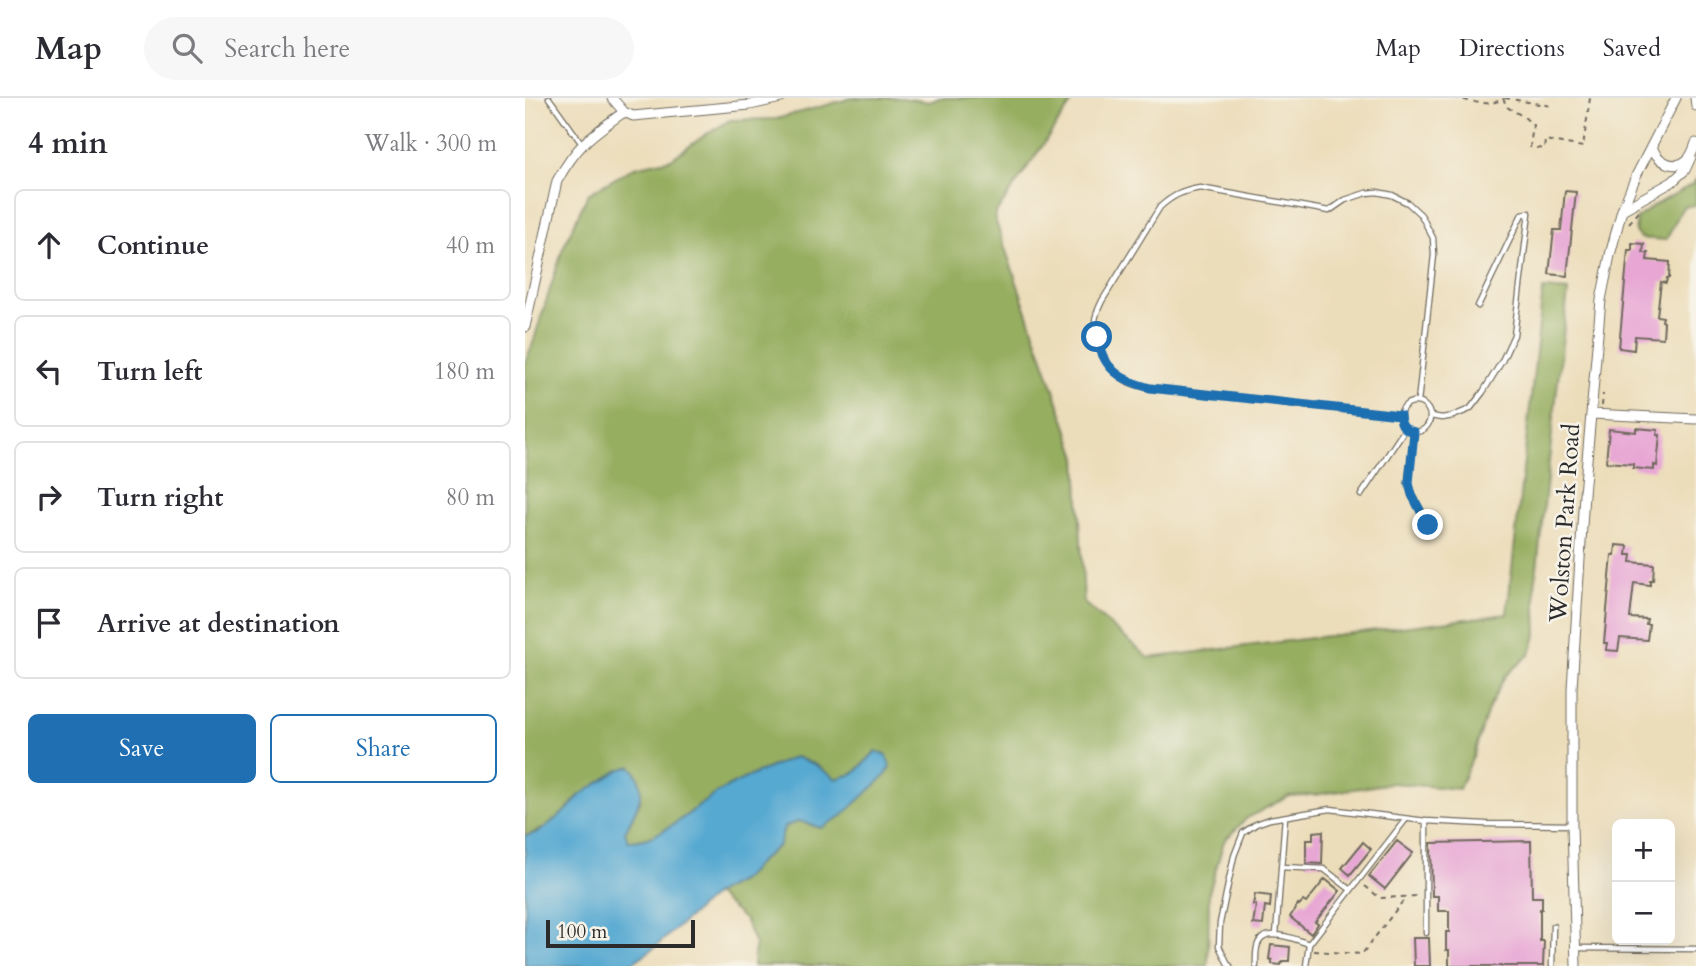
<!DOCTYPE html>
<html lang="en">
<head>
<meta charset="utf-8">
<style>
  body { margin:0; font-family:Cardo,serif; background:#f7f7f7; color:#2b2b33 }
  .controls { position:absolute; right:21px; bottom:21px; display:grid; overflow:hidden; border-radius:10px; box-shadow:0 7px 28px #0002 }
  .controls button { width:63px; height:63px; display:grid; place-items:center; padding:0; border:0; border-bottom:2px solid #e1e1e2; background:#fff; color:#2b2b33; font:35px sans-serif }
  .scale { position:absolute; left:21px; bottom:18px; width:149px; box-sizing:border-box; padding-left:7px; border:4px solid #2b2b2b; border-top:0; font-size:19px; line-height:24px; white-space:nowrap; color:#2b2b2b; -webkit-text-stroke:5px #f7f3e8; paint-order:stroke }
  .stop { position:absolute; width:21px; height:21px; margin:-16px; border:5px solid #1f6fb2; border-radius:50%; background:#fff }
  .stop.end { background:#1f6fb2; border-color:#fff; box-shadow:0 2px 7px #0008 }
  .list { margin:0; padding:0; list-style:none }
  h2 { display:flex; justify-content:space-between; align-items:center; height:91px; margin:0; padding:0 28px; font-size:30px }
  h2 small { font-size:23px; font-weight:400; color:#7c7c81 }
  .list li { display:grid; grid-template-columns:46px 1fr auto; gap:21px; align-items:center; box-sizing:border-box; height:112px; margin:0 14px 14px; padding:0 14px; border:2px solid #e1e1e2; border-radius:10px }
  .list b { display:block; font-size:26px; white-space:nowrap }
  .list em { font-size:23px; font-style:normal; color:#7c7c81 }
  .actions { display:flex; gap:14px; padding:21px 28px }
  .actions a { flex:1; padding:16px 0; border:2px solid #1f6fb2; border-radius:10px; text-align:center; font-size:24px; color:#1f6fb2 }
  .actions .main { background:#1f6fb2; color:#fff }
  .icon { flex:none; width:38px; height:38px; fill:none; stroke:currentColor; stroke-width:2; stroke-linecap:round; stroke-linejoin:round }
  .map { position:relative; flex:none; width:1171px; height:868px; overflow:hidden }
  header { display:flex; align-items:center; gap:42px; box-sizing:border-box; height:98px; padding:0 35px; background:#fff; border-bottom:2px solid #e1e1e2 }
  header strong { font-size:33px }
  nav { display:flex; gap:38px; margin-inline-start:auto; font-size:24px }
  .search { width:490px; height:63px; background:#f7f7f7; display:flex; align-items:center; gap:18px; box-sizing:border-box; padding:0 24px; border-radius:38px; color:#7c7c81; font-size:26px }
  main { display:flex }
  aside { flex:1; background:#fff }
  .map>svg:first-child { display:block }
  .forest { fill:#96ae60; stroke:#606c46; stroke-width:2 }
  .water { fill:#56a9d1; stroke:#406a7e; stroke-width:2 }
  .building { fill:#e7a6d4 }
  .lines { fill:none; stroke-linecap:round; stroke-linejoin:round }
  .service-casing { stroke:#6f695d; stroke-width:7 }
  .minor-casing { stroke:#6f695d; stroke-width:11 }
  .path { stroke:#6f695d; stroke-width:2; stroke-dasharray:5 5; stroke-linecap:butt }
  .service { stroke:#fff; stroke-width:4.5 }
  .minor { stroke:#fff; stroke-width:9 }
  .route { stroke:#1f6fb2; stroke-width:9 }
  .labels { text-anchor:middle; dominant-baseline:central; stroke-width:5; stroke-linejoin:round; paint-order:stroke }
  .street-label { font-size:24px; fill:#2b2b2b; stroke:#f7f3e8 }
</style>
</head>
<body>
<header>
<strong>Map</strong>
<div class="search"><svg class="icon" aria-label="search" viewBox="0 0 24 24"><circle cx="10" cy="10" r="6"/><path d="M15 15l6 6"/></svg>Search here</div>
<nav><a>Map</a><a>Directions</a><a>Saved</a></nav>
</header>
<main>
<aside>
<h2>4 min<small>Walk · 300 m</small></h2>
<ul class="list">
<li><svg class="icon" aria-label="ahead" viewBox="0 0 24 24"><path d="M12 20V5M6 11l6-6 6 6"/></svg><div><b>Continue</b></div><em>40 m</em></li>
<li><svg class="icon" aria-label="left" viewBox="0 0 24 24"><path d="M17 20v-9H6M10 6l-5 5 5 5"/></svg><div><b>Turn left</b></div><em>180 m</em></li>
<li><svg class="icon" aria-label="right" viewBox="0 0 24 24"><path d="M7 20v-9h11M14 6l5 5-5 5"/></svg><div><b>Turn right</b></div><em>80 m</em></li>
<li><svg class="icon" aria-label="arrive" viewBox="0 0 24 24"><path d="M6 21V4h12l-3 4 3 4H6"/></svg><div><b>Arrive at destination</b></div></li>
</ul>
<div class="actions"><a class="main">Save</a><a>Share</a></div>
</aside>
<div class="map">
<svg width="1171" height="868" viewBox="0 0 1171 868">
  <rect width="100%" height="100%" fill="#f7f3e8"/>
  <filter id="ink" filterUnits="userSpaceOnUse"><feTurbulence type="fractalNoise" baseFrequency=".0143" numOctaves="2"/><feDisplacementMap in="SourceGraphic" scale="14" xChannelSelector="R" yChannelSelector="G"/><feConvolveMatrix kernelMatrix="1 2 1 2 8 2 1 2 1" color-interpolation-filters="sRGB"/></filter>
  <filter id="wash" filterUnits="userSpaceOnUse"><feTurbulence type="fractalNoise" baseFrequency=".00686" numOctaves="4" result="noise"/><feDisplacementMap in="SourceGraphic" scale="28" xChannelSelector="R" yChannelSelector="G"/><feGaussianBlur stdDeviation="1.57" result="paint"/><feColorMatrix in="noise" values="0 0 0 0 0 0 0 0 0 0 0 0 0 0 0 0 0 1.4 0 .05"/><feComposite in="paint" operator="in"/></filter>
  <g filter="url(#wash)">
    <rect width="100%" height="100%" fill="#ecddba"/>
    <path class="forest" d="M327,0H377L405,4L414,0H550L469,118L552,359L559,505L624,560L982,516L1018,191L1043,193L1010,488L1012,535L1005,556L980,578L963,612L948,659L934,691L868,685L789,697L764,698L722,720L699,743L684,795L683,868H228L230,846L220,822L190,796L220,780L234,764L254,747L259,729L274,723L296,730L351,653L330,675L311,681L289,666L270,659C245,670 217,680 194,694C169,709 135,745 103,743L100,734L115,703L55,697C40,714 23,732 0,738V264L7,248L38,150L63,96L110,69L146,61L180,37L205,22L251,21Z
      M1171,81V107L1158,109L1141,142L1115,140L1110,134L1112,120L1128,108L1168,86Z"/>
    <path class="water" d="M351,653L361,657L365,668L361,677L317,718L296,730L274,723L259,729L254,747L234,764L220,780L190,796L129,850L103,868H0V738L14,734L43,711L55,697L94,672L106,668C126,691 111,711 100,734L103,743C134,745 169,709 194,694C218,679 245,670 270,659L289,666L311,681L330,675Z"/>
    <g id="blocks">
      <path class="building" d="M1040,93L1051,94L1042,178L1024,176L1029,132H1036Z
        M1107,145L1119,146L1118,155H1123L1122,162L1145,164L1144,180H1142L1141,185L1136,184L1132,218L1138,219L1137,223L1139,224L1138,240L1110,238L1109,252L1094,250L1103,152H1107Z
        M1111,330L1133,332L1132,337H1135L1132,368L1129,367V372L1108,370V366L1081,364L1084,331L1111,334Z
        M1091,447L1103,448L1102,457H1107L1106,464L1129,466L1128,482H1125V487L1109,485L1105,520L1122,521L1121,526H1124L1122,542L1095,540L1093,553L1081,552L1082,545H1079L1087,457H1090Z
        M798,733L797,766L781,765V742H788V734Z
        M872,743L888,755L860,791L844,778Z
        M1006,743L1007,799H1017V811H1015V843H1019L1018,868H924V852H921V834H924V813H913V798H907L906,745Z
        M838,744L846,751L825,777L817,770Z
        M800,781L815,793L790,824L793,826L786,836L765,819L773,806L774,807L778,803L781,805Z
        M730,796L746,798L745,809L740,808L738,827L728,826L731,807H728Z
        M888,840H904L905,868H889Z
        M746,847L765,849L764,863H757L756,867L747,866V862L744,861Z"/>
    </g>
  </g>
  <g filter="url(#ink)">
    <use href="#blocks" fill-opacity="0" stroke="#6f695d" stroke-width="2"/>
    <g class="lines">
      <g class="service-casing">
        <path id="service" d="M24,0L57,46
          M953,208L997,116L1004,115
          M875 319a15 15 0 1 1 30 0a15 15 0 1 1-30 0Z
          M875,317L625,290C618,288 610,287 604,284C582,273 569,248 570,224C570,217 574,209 577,203L635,109C648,97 658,93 675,90L804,113L820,102L841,95L852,94L867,97L883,105L896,117L908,140L909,157L893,304
          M905,318L917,320L928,318L945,311L958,294L977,263L989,237L1004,115
          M889,334L883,385L887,397L903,427
          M836,397L880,331
          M756,769L799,771L826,792
          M901,835V723
          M751,837L760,719
          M1050,850L1171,851
          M705,868L703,866L694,848L695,825L709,758L718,735L731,726L745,721L805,711L901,723L960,726L1047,727
          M731,868C731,861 730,850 734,844C742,829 773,842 784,846
          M781,868L784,846L881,721
          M1027,868L1028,828"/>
      </g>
      <g class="minor-casing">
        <path id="minor" d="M87,0L99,14L108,18L225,7L256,0
          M1170,0L1171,8
          M1127,47C1130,63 1150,74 1163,61C1167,57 1169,50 1171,45
          M1097,112L1147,84L1160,72L1166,59
          M0,229L32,83C52,47 65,38 99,14
          M1067,316L1171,321
          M1051,868L1047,727V591L1059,396L1076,202L1085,157L1097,112L1111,78L1151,0"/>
      </g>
      <path class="path" d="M929,0C943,2 964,10 977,1
        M978,0L982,9L999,19L1008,27L1005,49L1019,51L1020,42L1058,49L1065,0
        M980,0L1026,8
        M1104,125L1114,114
        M1077,308L1078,296
        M840,788L855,800L893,798
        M789,853L837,856L881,799"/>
      <use href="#service" class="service"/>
      <use href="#minor" class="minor"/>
    </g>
  </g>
  <g class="lines" filter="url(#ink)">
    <path class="route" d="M572,239C578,271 595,282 625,290L875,317C875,327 880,332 889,334L884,385L887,397L903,427"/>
  </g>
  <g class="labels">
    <g class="street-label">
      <text transform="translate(1040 425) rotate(-86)">Wolston Park Road</text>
    </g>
  </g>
</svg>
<div class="controls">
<button>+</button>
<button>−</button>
</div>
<div class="scale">100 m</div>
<div class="stop" style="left:572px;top:239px"></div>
<div class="stop end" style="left:903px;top:427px"></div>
</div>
</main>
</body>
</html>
